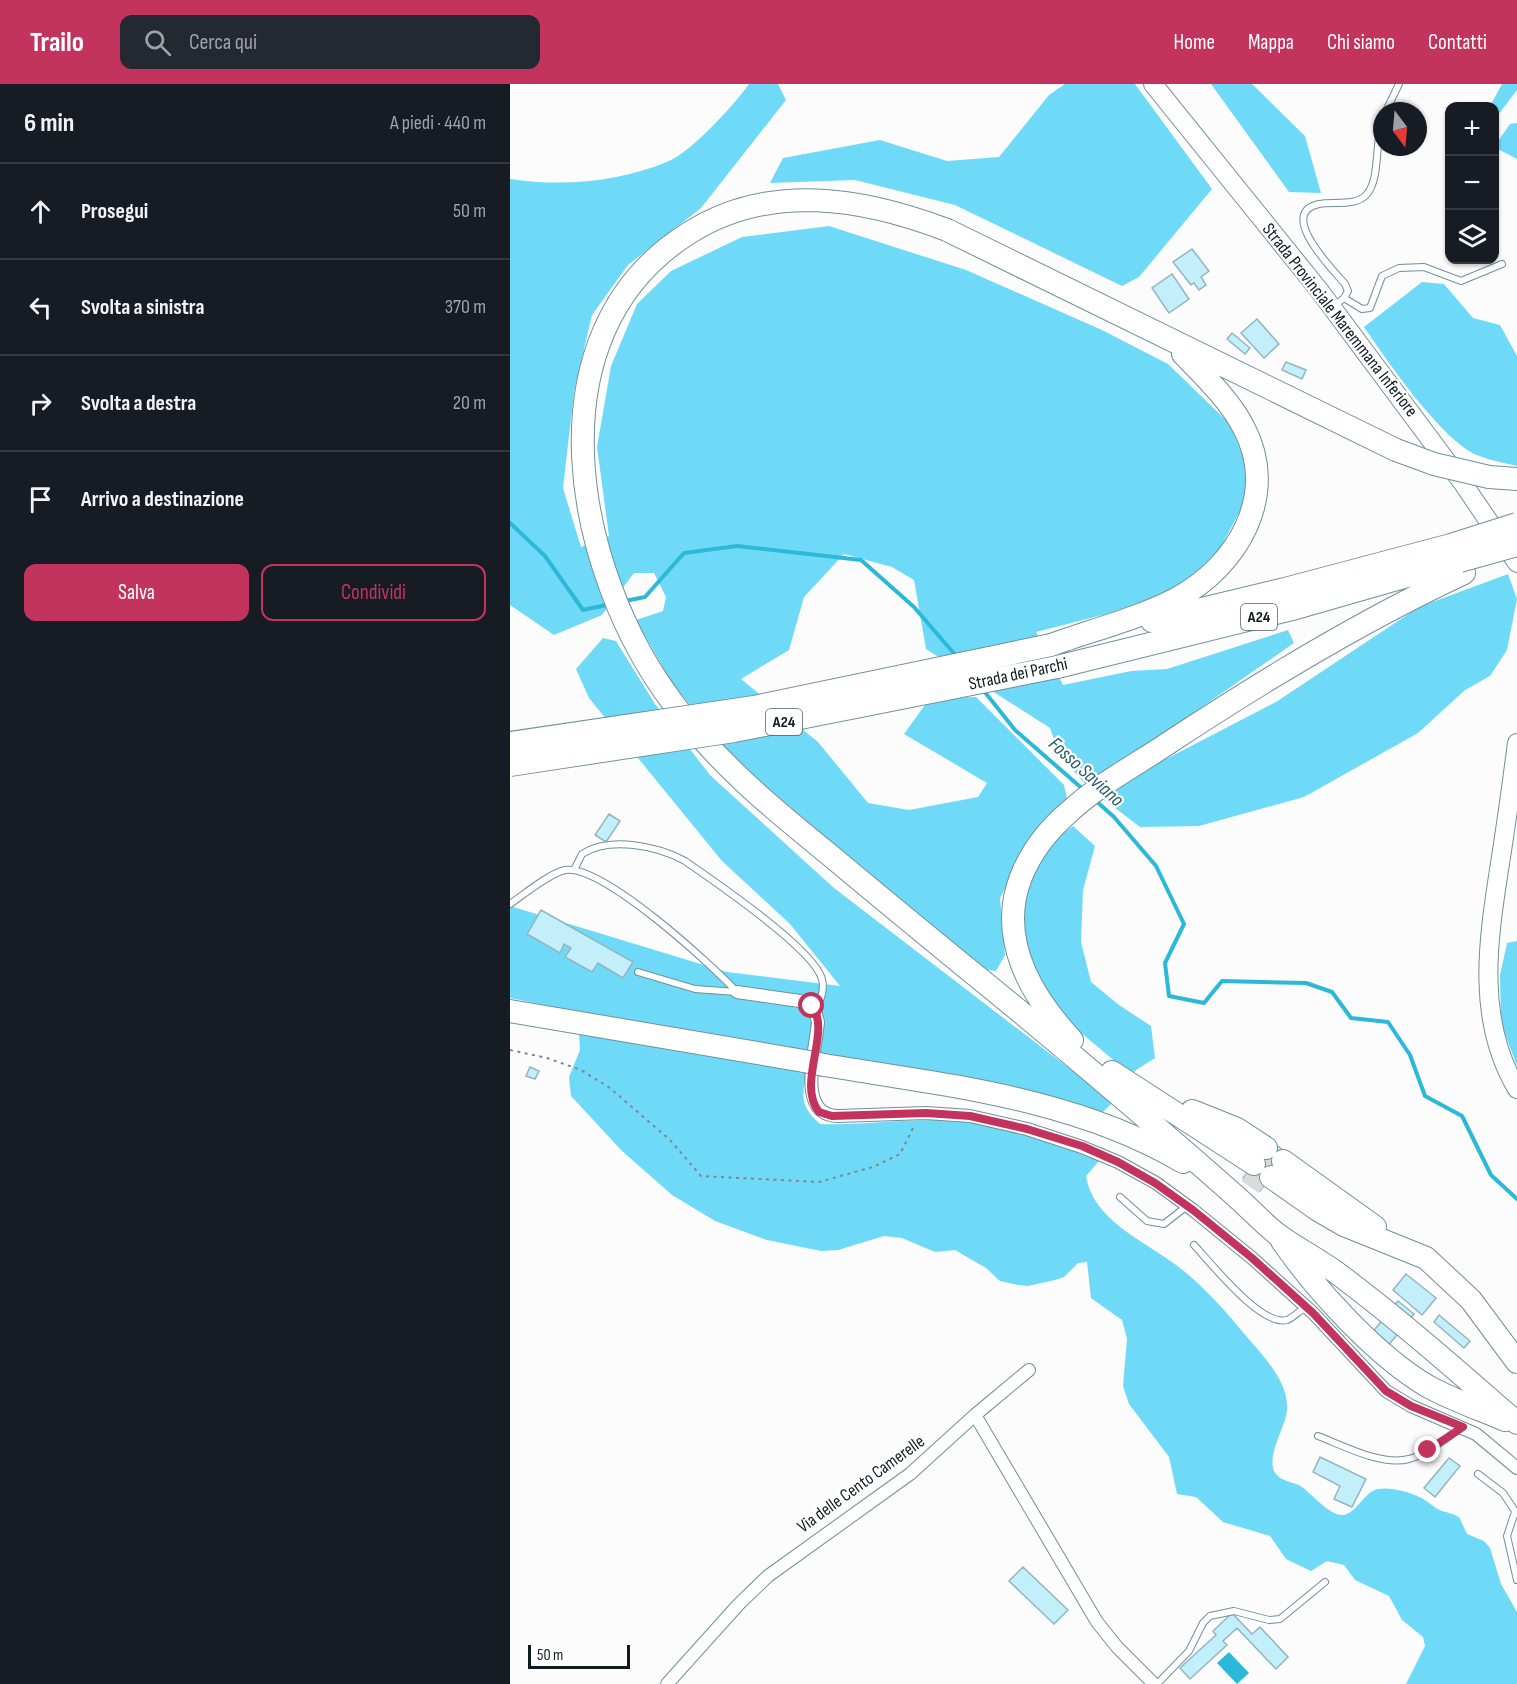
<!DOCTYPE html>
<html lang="it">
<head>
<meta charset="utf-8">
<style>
  body { margin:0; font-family:"Sofia Sans Condensed",sans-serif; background:#242831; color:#f1f3f6 }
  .controls { position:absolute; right:18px; top:18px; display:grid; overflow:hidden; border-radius:12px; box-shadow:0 2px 4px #0004 }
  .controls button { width:54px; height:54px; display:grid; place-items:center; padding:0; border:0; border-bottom:2px solid #363941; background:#171b24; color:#f1f3f6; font:30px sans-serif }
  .compass { position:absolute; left:863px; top:18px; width:54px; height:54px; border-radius:50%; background:#171b24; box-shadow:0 2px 4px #0004; rotate:164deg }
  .scale { position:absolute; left:18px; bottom:15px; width:102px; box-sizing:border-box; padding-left:6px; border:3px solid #0e1c1f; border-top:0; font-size:16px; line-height:21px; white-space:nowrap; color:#0e1c1f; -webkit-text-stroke:4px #fff; paint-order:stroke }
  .stop { position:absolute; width:18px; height:18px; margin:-14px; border:4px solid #c2345e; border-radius:50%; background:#fff }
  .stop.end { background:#c2345e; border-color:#fff; box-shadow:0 2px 6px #0008 }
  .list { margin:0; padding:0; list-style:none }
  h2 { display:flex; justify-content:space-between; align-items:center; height:78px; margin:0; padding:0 24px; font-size:26px }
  h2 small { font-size:20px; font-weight:400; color:#9ea1a6 }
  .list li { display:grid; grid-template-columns:39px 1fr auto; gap:18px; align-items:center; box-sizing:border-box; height:96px; padding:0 24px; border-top:2px solid #363941 }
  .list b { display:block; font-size:22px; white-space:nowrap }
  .list em { font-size:20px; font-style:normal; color:#9ea1a6 }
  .actions { display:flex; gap:12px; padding:18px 24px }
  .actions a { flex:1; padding:14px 0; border:2px solid #c2345e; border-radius:12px; text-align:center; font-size:21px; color:#c2345e }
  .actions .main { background:#c2345e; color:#fff }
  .icon { flex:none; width:33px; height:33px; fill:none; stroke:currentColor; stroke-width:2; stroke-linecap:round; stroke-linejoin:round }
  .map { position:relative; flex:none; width:1007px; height:1600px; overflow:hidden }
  header { display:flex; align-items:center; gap:36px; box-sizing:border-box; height:84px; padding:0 30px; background:#c2345e; color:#fff }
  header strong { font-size:28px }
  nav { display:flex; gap:33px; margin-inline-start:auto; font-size:21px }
  .search { width:420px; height:54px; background:#242831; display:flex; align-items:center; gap:15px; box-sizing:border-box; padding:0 21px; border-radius:12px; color:#9ea1a6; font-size:22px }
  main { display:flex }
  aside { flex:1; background:#171b24 }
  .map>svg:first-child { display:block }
  .green { fill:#6fdaf7 }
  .water { fill:#2cb8d8 }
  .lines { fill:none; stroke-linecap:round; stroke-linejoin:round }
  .stream { stroke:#2cb8d8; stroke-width:4 }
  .building { fill:#c3effb; stroke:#92b5bf; stroke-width:1.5 }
  .highway-tunnel { stroke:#d8dadb; stroke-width:22; stroke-dasharray:22 11; stroke-linecap:butt }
  .lane-casing { stroke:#6f909a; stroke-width:8 }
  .street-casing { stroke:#6f909a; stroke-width:14 }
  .secondary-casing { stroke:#6f909a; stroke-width:20 }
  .highway-casing { stroke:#6f909a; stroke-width:24 }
  .path { stroke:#808789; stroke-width:2; stroke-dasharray:3 4.5; stroke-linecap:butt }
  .lane { stroke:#fff; stroke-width:6 }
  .street { stroke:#fff; stroke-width:12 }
  .secondary { stroke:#fff; stroke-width:18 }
  .highway { stroke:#fff; stroke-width:22 }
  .highway-bridge-casing { stroke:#6f909a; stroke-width:24; stroke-linecap:butt }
  .highway-bridge { stroke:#fff; stroke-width:22 }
  .route { stroke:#c2345e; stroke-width:8 }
  .labels { text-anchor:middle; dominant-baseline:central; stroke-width:4.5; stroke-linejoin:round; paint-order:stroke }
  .shield { fill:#fff; stroke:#566062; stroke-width:1.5 }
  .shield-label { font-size:16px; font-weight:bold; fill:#0e1c1f }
  .street-label { font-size:18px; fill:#0e1c1f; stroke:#fff }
  .water-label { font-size:20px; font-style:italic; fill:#295d6b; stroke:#fff }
</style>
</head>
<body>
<header>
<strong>Trailo</strong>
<div class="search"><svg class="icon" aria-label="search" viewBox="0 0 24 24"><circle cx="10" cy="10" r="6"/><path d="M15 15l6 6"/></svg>Cerca qui</div>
<nav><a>Home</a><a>Mappa</a><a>Chi siamo</a><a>Contatti</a></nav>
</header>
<main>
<aside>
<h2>6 min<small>A piedi · 440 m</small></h2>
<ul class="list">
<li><svg class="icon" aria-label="ahead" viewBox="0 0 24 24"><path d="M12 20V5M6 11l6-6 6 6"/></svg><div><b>Prosegui</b></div><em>50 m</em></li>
<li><svg class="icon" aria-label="left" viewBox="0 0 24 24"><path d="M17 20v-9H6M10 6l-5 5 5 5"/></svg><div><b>Svolta a sinistra</b></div><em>370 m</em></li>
<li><svg class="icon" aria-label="right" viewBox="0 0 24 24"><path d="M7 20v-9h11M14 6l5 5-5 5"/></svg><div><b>Svolta a destra</b></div><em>20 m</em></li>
<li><svg class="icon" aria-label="arrive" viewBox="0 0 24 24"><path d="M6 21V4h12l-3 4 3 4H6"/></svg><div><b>Arrivo a destinazione</b></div></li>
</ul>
<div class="actions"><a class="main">Salva</a><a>Condividi</a></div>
</aside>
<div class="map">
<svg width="1007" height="1600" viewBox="0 0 1007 1600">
  <rect width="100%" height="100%" fill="#fcfcfc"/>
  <path class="green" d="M239,0H268L276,16L191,124L118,181L82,231L64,308L53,404L71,463L99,452L87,363L101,282L127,220L161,187L232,153L319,142L456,186L592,246L658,280L719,339L735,376L739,399L730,427L705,474L651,516L526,548L553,601L621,587L657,585L778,546L784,559L623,671L633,687L766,618L909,523L998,490L1007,515L997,566L980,592L955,606L908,649L794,713L689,742L630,743L579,704L550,672L540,644L416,565L404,496L382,483L334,470L294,513L279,566L231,595L308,658L358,719L399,726L468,713L477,699L394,650L420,614L466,613L554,701L557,714L514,769L490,814L495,871L486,887L471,885L221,672L161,597L126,536L153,527L156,513L144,489H124L92,531L44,551L0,521V95C53,103 110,98 159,77C181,68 225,20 239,0Z
    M555,0H625L702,105L629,193L612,202L445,121L345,96L260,99L273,74L370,56L437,77L489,73L539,11Z
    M701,0H742L795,52L811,109L779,108Z
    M992,0H1007V6L985,35L984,22H980Z
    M1007,39V75L984,63L1000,40Z
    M912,198L934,200L963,234L990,241L1007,272V382C994,379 979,376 967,371C931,356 876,275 854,243Z
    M93,554L106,557L145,620L200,691L324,804L603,1018L588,1033L0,914V822L217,888L330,902L280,840L212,777L79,614L66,585Z
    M563,742L585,762L573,806L571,858L581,898L609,921L641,942L645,974L620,990L551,932L525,897L514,861L511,812L543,756Z
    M1007,857V982L991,939L990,891L997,859Z
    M69,949L296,988C292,1014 290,1022 310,1040C362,1042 415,1031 466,1039C509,1045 549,1061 589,1077L576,1092C584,1140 641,1159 675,1188C698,1207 718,1230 737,1253C755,1274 783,1302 776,1332C773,1346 753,1380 768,1392C774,1398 785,1398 792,1403C803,1411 820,1432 833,1431C845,1429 852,1414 861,1408C871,1400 898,1407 909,1413C917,1416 924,1424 932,1427C939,1429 943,1430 949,1433L957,1450L974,1457L980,1464L991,1500L1007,1528V1600H896L915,1562L913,1553L892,1536L879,1512L845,1496L834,1481L817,1477L801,1487L776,1475L760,1452L713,1438L686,1413L667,1410L659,1373L619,1320L613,1302L617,1255L612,1236L581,1214L577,1178L568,1179L554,1193L545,1196L518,1202L508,1201L490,1197L476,1184L445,1166L425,1168L392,1154L374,1152L328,1166L311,1167L257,1156L205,1137L162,1111L112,1067L61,1012L59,993L70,966Z"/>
  <path class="water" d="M719,1568L739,1589L727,1600L707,1579Z"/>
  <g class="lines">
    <path class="stream" d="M0,439L35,472L73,526L101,520
      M115,517L135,513L174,469L227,462L351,476L404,523L447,573
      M474,607L505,646L575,707
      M585,716L604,733L646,782L674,840L655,879L659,912L694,919L712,897L796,899L822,908L841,934L878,938L900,971L915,1012L952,1032L981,1091L1007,1115"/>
  </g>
  <path class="building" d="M682,165L699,187L691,193L696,201L689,206L684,199L681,201L663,178Z
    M662,190L679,215L659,229L642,204Z
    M747,235L769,260L754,274L731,249Z
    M722,249L740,264L735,270L717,255Z
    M776,278L796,286L792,295L772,286Z
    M99,730L110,737L96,758L85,751Z
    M31,826L123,878L113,894L88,879L82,888L55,873L61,864L54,860L50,869L17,850Z
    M20,983L29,987L25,995L16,992Z
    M761,1057L778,1070L750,1107L733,1094Z
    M896,1190L926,1214L912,1231L883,1206Z
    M888,1217L904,1230L877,1263L861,1250Z
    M929,1231L960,1257L954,1264L924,1238Z
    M810,1373L856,1395L842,1423L824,1415L830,1402L803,1388Z
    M939,1374L950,1382L925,1413L914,1404Z
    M513,1483L558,1526L544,1540L499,1497Z
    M722,1529L742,1550L750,1543L778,1573L766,1585L727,1544L713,1557L717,1561L680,1595L670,1584L706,1551L703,1547Z"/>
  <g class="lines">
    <path class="highway-tunnel" d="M750,1072L767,1085
      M738,1088L755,1100"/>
    <g class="lane-casing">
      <path id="lane" d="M876,27L889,0
        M834,214L838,207L835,200C824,187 766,129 809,120C823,117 846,123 857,110C870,95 865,58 872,38
        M823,223L834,214L852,225L860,224L872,192L889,184L914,183L951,197L992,180
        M64,786L72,770C100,752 148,762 175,777C204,797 304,865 312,895C315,907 310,917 305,927
        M0,820C13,811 40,789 55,786C92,780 201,880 227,908
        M128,888L185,905L227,908
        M610,1113L637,1137L654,1140L677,1122
        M684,1161C701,1179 751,1243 777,1236C783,1234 790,1226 796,1223
        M808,1352C834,1362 871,1382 899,1375C918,1370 935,1355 951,1344
        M968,1390L993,1409L1007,1430
        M1005,1428L997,1452L1007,1496
        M647,1600L679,1567L693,1539L700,1532L724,1527L759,1536L770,1535L815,1498"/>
    </g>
    <g class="street-casing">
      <path id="street" d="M227,908L290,917L305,927L308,938C306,966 285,1032 329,1032L416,1029L460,1032L517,1045L572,1063L608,1078L646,1099L683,1126L742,1174L803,1229L876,1307L901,1322L966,1350L1007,1384
        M465,1331L519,1286
        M157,1600L228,1521L258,1492L400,1390L465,1331L587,1538L607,1563L644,1600"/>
    </g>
    <g class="secondary-casing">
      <path id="secondary" d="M643,0L809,206L952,398L1007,479
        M1007,659C1002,697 997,735 991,773C979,851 964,933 1007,1005"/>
    </g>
    <g class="highway-casing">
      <path id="highway" d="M886,366L437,146C353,114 259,98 179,149C16,251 65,489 163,619C207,679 263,725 321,772C365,809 409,845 454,882C526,940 597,1000 666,1060C688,1079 710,1098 731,1117C743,1128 754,1140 767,1150C787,1165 810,1176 831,1192C892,1238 950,1289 1007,1339
        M979,393L1007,395
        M642,537L775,505L941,461
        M541,561C582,546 627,535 666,515C728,482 769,411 734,344C719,315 695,293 673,270
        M547,583L786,524L950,477
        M0,927L294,977
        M562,956C521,912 487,854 511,793C521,768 539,745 559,728C589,700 626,681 660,658C754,596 851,537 954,489
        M314,981C435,1001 565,1014 673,1078
        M602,988L744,1080
        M682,1027L727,1045L756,1064
        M773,1077L865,1143
        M761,1093L808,1126L834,1141L916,1174L961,1216L1007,1278
        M772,1157C806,1206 867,1273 919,1303C943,1316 969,1325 995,1336"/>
    </g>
    <path class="path" d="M0,966L37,974L71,986L100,1004L160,1056L191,1092L309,1098L363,1083L390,1070L404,1042"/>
    <use href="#lane" class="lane"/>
    <use href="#street" class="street"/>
    <use href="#secondary" class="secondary"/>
    <use href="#highway" class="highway"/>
    <g class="highway-bridge-casing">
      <path id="highway-bridge" d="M886,366L924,380L979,393
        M941,461L1007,440
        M950,477L1007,461
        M0,659L244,623L541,561
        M0,681L224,647L547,583
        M294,977L314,981"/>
    </g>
    <use href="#highway-bridge" class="highway-bridge"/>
  </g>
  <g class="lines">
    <path class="route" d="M302,922C322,948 286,999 309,1028L322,1032L416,1029L460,1032L517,1045L572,1062L608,1078L645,1099L683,1126L742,1174L803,1229L876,1307L901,1322L953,1343L918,1366"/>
  </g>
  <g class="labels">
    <g class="shield">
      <rect x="731" y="520" width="36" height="26" rx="4.5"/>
      <rect x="256" y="625" width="36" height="26" rx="4.5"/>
    </g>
    <g class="shield-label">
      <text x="749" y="533">A24</text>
      <text x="274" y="638">A24</text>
    </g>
    <g class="street-label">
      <text transform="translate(830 236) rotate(52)">Strada Provinciale Maremmana Inferiore</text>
      <text transform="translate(508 590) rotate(-12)">Strada dei Parchi</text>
      <text transform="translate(351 1400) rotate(-36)">Via delle Cento Camerelle</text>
    </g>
    <g class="water-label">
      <text transform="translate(576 688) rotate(42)">Fosso Saviano</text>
    </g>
  </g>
</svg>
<div class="controls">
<button>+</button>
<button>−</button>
<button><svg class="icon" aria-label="layers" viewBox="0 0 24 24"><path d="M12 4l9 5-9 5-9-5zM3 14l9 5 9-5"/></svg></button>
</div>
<svg class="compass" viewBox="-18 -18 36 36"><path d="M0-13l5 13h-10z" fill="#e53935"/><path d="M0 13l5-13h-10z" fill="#9ea1a6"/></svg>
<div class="scale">50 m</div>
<div class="stop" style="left:302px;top:922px"></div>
<div class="stop end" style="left:918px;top:1366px"></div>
</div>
</main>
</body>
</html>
